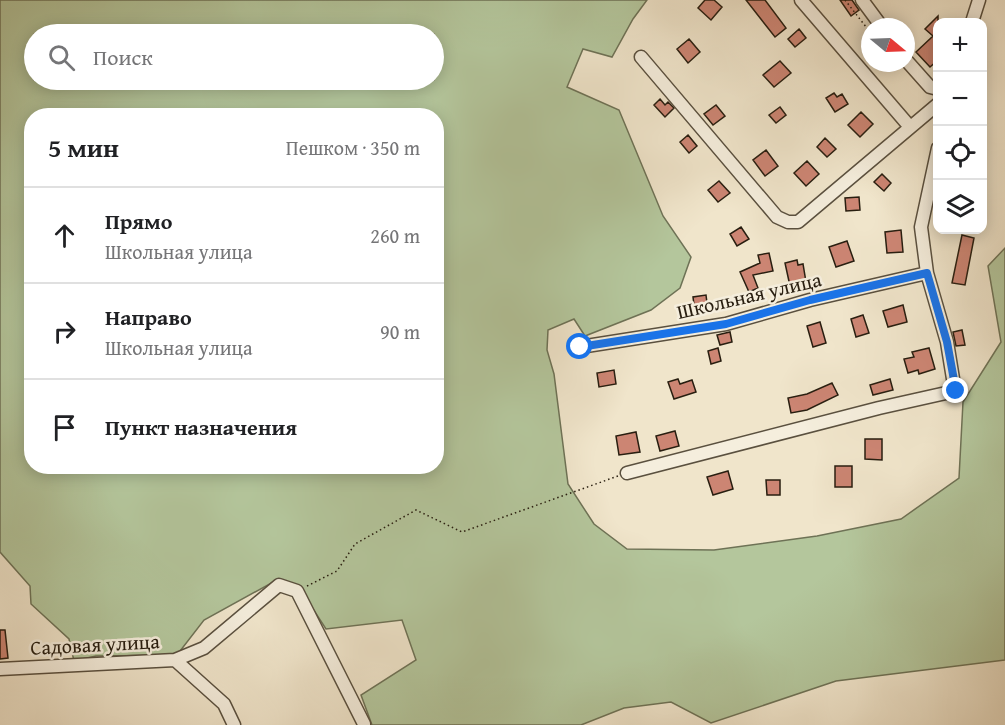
<!DOCTYPE html>
<html lang="ru">
<head>
<meta charset="utf-8">
<style>
  body { margin:0; font-family:"Gentium Book Plus",serif; background:#f2f2f2; color:#202124 }
  .controls { position:absolute; right:18px; top:18px; display:grid; overflow:hidden; border-radius:12px; box-shadow:0 3px 15px #0003 }
  .controls button { width:54px; height:54px; display:grid; place-items:center; padding:0; border:0; border-bottom:2px solid #e0e0e0; background:#fff; color:#202124; font:30px sans-serif }
  .compass { position:absolute; left:861px; top:18px; width:54px; height:54px; border-radius:50%; background:#fff; box-shadow:0 3px 15px #0003; rotate:109deg }
  .stop { position:absolute; width:18px; height:18px; margin:-14px; border:4px solid #1a73e8; border-radius:50%; background:#fff }
  .stop.end { background:#1a73e8; border-color:#fff; box-shadow:0 2px 6px #0008 }
  .list { margin:0; padding:0; list-style:none }
  h2 { display:flex; justify-content:space-between; align-items:center; height:78px; margin:0; padding:0 24px; font-size:26px }
  h2 small { font-size:20px; font-weight:400; color:#757577 }
  .list li { display:grid; grid-template-columns:39px 1fr auto; gap:18px; align-items:center; box-sizing:border-box; height:96px; padding:0 24px; border-top:2px solid #e0e0e0 }
  .list b { display:block; font-size:22px; white-space:nowrap }
  .list p { margin:0; font-size:20px; white-space:nowrap; color:#757577 }
  .list em { font-size:20px; font-style:normal; color:#757577 }
  .icon { flex:none; width:33px; height:33px; fill:none; stroke:currentColor; stroke-width:2; stroke-linecap:round; stroke-linejoin:round }
  .map { position:relative; flex:none; width:1005px; height:725px; overflow:hidden }
  .search { position:absolute; background:#fff; box-shadow:0 3px 15px #0003; left:24px; top:24px; width:420px; height:66px; display:flex; align-items:center; gap:15px; box-sizing:border-box; padding:0 21px; border-radius:33px; color:#757577; font-size:22px }
  .panel { position:absolute; background:#fff; box-shadow:0 3px 15px #0003; left:24px; top:108px; width:420px; height:366px; border-radius:24px }
  .map>svg:first-child { display:block }
  .green { fill:#b4c69c; stroke:#6e7256; stroke-width:1.5; fill-rule:evenodd }
  .building { fill:#cc8573; stroke:#281e10; stroke-width:1.5 }
  .lines { fill:none; stroke-linecap:round; stroke-linejoin:round }
  .minor-casing { stroke:#5a503f; stroke-width:15 }
  .path { stroke:#281e10; stroke-width:1.5; stroke-dasharray:1.5 3; stroke-linecap:butt }
  .minor { stroke:#f5eedd; stroke-width:12 }
  .route { stroke:#1a73e8; stroke-width:8 }
  .labels { text-anchor:middle; dominant-baseline:central; stroke-width:5; stroke-linejoin:round; paint-order:stroke }
  .street-label { font-size:20px; fill:#281e10; stroke:#f5eedd }
</style>
</head>
<body>
<div class="map">
<svg width="1005" height="725" viewBox="0 0 1005 725">
  <rect width="100%" height="100%" fill="#f0e5cb"/>
  <filter id="stains"><feTurbulence type="fractalNoise" baseFrequency=".00333" numOctaves="4"/><feColorMatrix values="0 0 0 0 .2 0 0 0 0 .09 0 0 0 0 .02 0 0 0 .5 -.17"/></filter>
  <radialGradient id="worn" r=".72"><stop offset=".6" stop-color="#630" stop-opacity="0"/><stop offset="1" stop-color="#630" stop-opacity=".3"/></radialGradient>
  <path class="green" d="M0,0H647L633,19L612,57L583,49L567,87L619,110L663,216L691,257L680,288L651,310L585,336L574,319L548,330L547,350L554,374L568,484L594,524L627,549L714,550L817,536L901,519L959,478L963,402L1001,342L988,266L1005,248V660L836,681L711,723L671,702L624,708L581,725H372L361,695L416,660L402,620L326,629L300,589L275,581L204,620L177,655L96,656L74,661L69,639L31,604L30,586L0,552ZM34,34H434V80H34ZM32,116H436V466H32Z"/>
  <path class="building" d="M705,0H714L722,7L711,20L698,8Z
    M746,0H765L786,28L775,37Z
    M840,0H852L859,10L851,16Z
    M938,16V60L930,67L916,52L933,36L925,29Z
    M799,29L806,38L795,47L788,39Z
    M689,39L700,52L688,63L677,49Z
    M780,61L791,73L774,87L763,75Z
    M834,93L837,97L842,94L848,104L835,112L826,98Z
    M660,99L665,105L668,102L674,108L665,117L654,105Z
    M716,105L725,116L713,125L704,114Z
    M780,107L786,115L776,123L769,115Z
    M861,112L873,124L860,137L848,125Z
    M688,135L697,146L689,153L680,142Z
    M825,138L836,149L827,157L817,147Z
    M766,150L778,166L765,176L753,160Z
    M807,161L819,174L806,186L794,173Z
    M882,174L891,183L884,191L874,182Z
    M719,181L730,193L718,202L708,190Z
    M859,197L860,210L846,211L845,198Z
    M741,227L749,239L737,246L730,234Z
    M901,230L903,252L887,253L885,232Z
    M962,235L974,238L965,285L952,283Z
    M847,241L854,261L836,267L829,247Z
    M769,253L773,271L753,275L758,288L749,292L740,272L760,263L758,255Z
    M797,260L798,265L803,264L806,282L790,286L785,263Z
    M706,295L708,311L695,313L693,297Z
    M903,305L907,322L888,327L883,311Z
    M863,315L869,333L856,337L851,319Z
    M820,322L826,343L813,347L807,326Z
    M962,330L965,345L956,346L953,332Z
    M730,332L732,342L720,345L717,335Z
    M718,348L721,361L711,364L708,351Z
    M929,348L935,369L919,374L918,370L908,373L904,359L914,357L912,352Z
    M614,370L616,384L599,387L597,373Z
    M678,379L680,384L692,380L696,392L674,399L668,382Z
    M890,379L893,390L873,395L870,385Z
    M832,383L838,395L807,410L791,413L788,398L807,394Z
    M675,431L679,446L660,451L656,436Z
    M636,432L640,452L619,455L616,436Z
    M865,439H882V460L865,459Z
    M835,466H852V487H835Z
    M728,471L733,489L713,495L707,477Z
    M766,480H780V495H767Z
    M0,630H5L8,658L0,659Z"/>
  <g class="lines">
    <g class="minor-casing">
      <path id="minor" d="M801,0L910,127
        M862,0L882,27
        M972,22L979,0
        M641,57L777,217L788,222H798L938,104
        M906,60L930,87L938,89
        M580,347L726,324L810,300L927,273
        M627,473L879,408L955,391L947,342L927,273L921,227L938,148
        M175,660L204,648L279,585L297,591L364,724
        M0,669L175,660L224,704L234,725"/>
    </g>
    <path class="path" d="M845,0L870,32
      M307,586L337,571L355,544L416,510L462,532L618,476"/>
    <use href="#minor" class="minor"/>
  </g>
  <g class="lines">
    <path class="route" d="M580,347L726,324L810,300L927,273L947,342L956,391"/>
  </g>
  <g class="labels">
    <g class="street-label">
      <text transform="translate(749 295) rotate(-13)">Школьная улица</text>
      <text transform="translate(95 644) rotate(-3)">Садовая улица</text>
    </g>
  </g>
  <rect width="100%" height="100%" filter="url(#stains)"/>
  <rect width="100%" height="100%" fill="url(#worn)"/>
</svg>
<div class="controls">
<button>+</button>
<button>−</button>
<button><svg class="icon" aria-label="locate" viewBox="0 0 24 24"><circle cx="12" cy="12" r="6"/><path d="M12 2v4M12 18v4M2 12h4M18 12h4"/></svg></button>
<button><svg class="icon" aria-label="layers" viewBox="0 0 24 24"><path d="M12 4l9 5-9 5-9-5zM3 14l9 5 9-5"/></svg></button>
</div>
<svg class="compass" viewBox="-18 -18 36 36"><path d="M0-13l5 13h-10z" fill="#e53935"/><path d="M0 13l5-13h-10z" fill="#757577"/></svg>
<div class="stop" style="left:580px;top:347px"></div>
<div class="stop end" style="left:956px;top:391px"></div>
<div class="search"><svg class="icon" aria-label="search" viewBox="0 0 24 24"><circle cx="10" cy="10" r="6"/><path d="M15 15l6 6"/></svg>Поиск</div>
<section class="panel">
<h2>5 мин<small>Пешком · 350 m</small></h2>
<ul class="list">
<li><svg class="icon" aria-label="ahead" viewBox="0 0 24 24"><path d="M12 20V5M6 11l6-6 6 6"/></svg><div><b>Прямо</b><p>Школьная улица</p></div><em>260 m</em></li>
<li><svg class="icon" aria-label="right" viewBox="0 0 24 24"><path d="M7 20v-9h11M14 6l5 5-5 5"/></svg><div><b>Направо</b><p>Школьная улица</p></div><em>90 m</em></li>
<li><svg class="icon" aria-label="arrive" viewBox="0 0 24 24"><path d="M6 21V4h12l-3 4 3 4H6"/></svg><div><b>Пункт назначения</b></div></li>
</ul>
</section>
</div>
</body>
</html>
